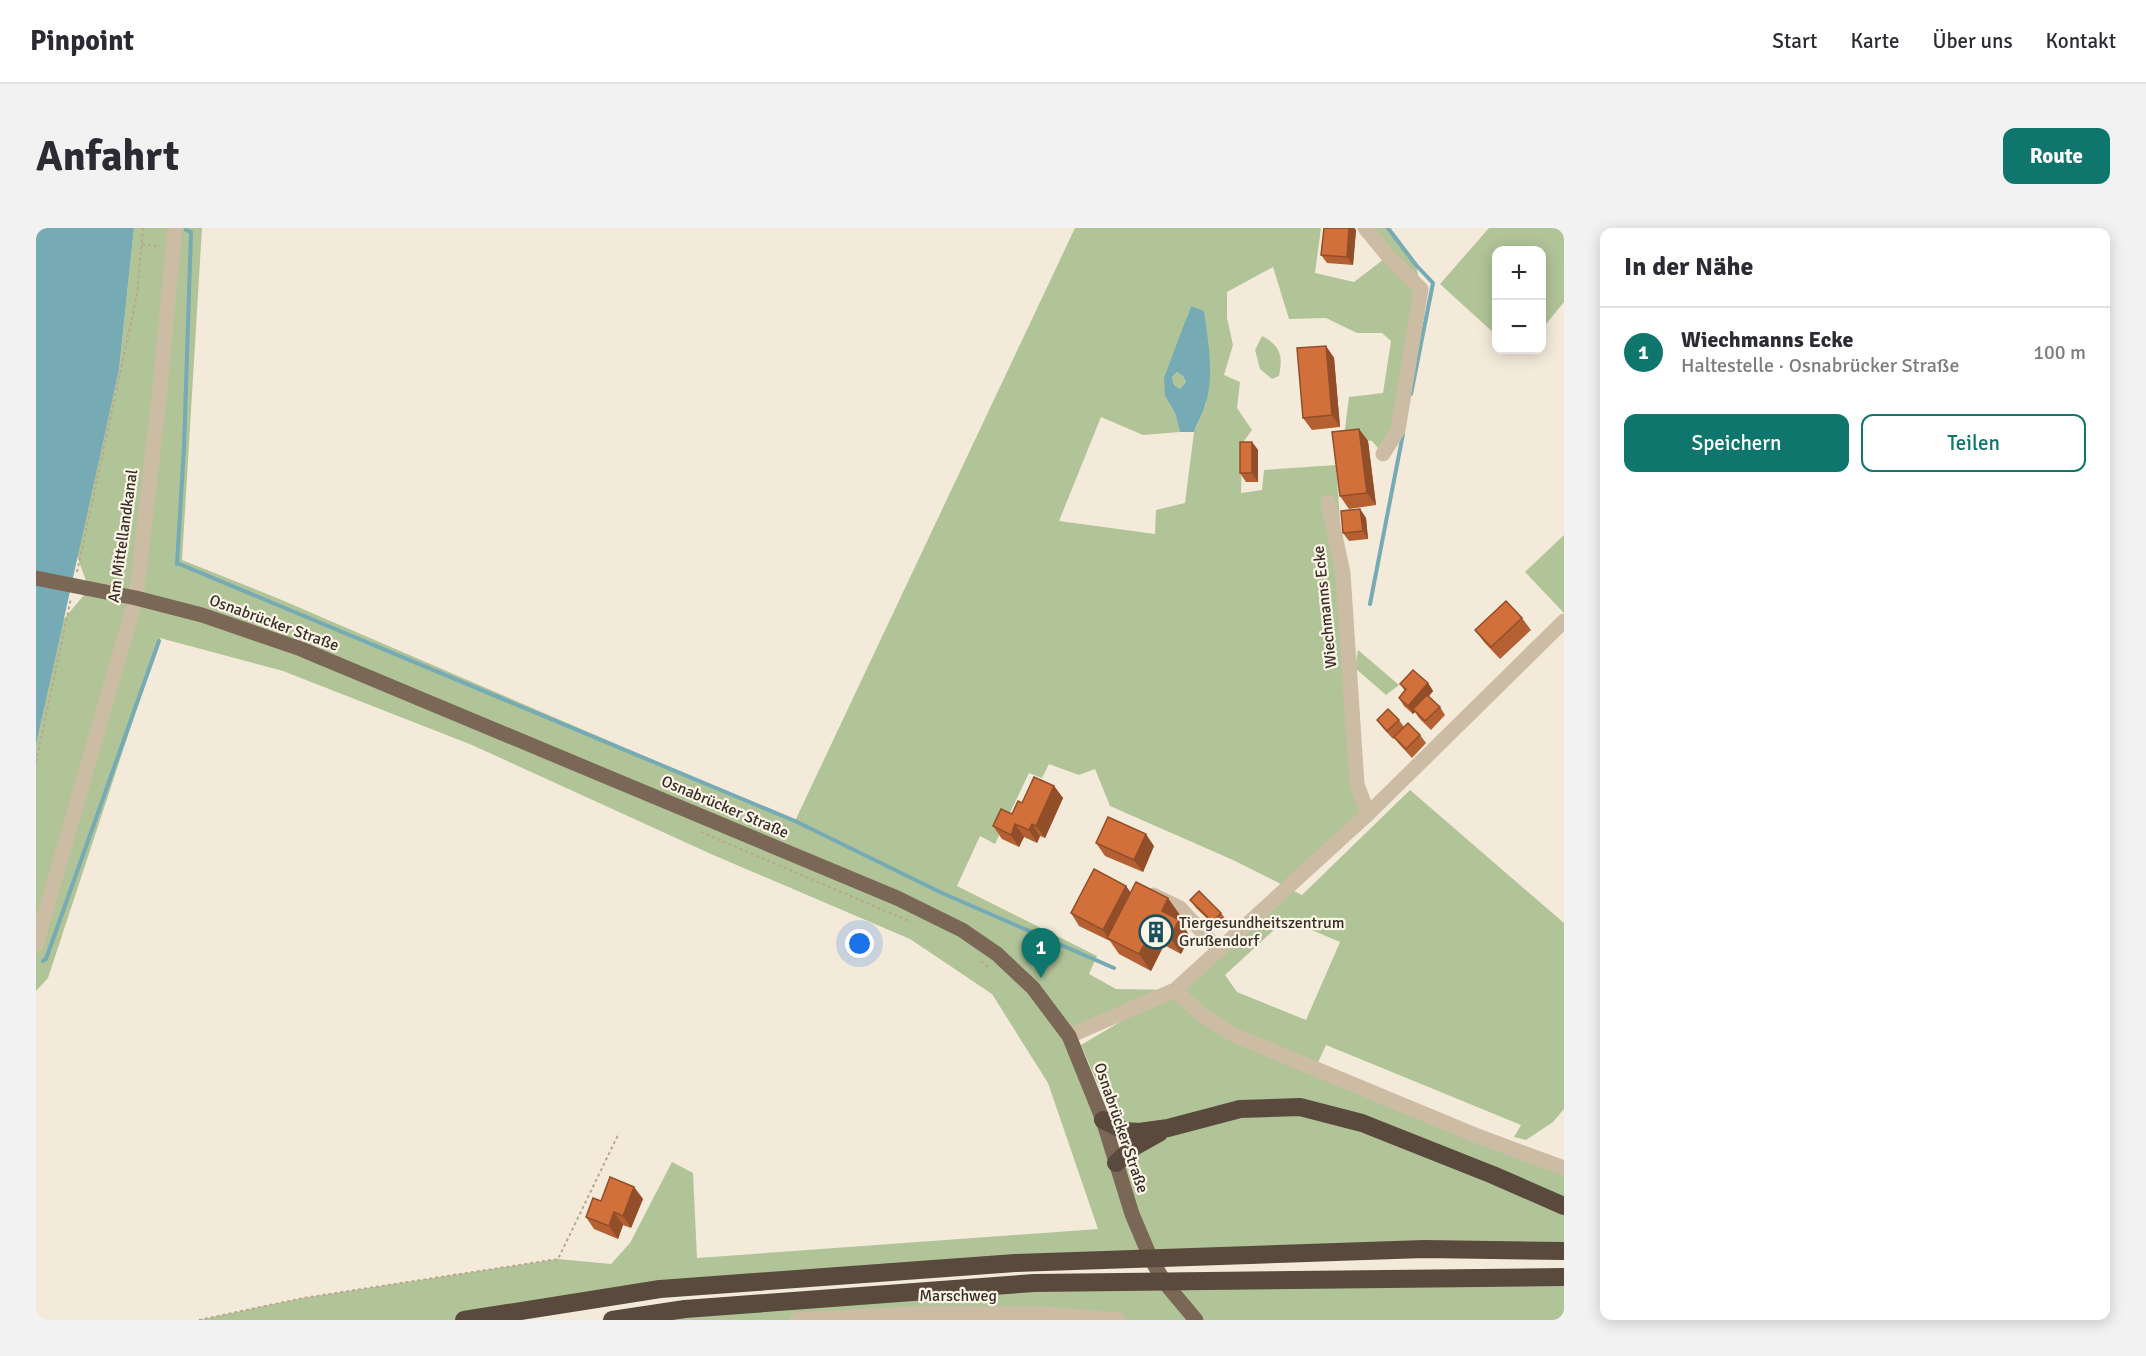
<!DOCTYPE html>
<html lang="de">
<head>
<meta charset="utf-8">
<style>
  body { margin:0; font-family:Signika,sans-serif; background:#f2f2f3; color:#2b2b33 }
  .controls { position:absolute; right:18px; top:18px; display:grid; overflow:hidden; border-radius:12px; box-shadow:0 3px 15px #0003 }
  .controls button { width:54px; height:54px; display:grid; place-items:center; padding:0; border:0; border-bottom:2px solid #e1e1e2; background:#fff; color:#2b2b33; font:30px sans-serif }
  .you { position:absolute; left:824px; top:716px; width:21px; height:21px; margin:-15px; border:4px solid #fff; border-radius:50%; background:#1a73e8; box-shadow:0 0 0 9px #1a73e833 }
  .badge { display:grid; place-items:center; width:39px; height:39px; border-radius:50%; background:#0f766e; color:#fff; font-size:20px; font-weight:700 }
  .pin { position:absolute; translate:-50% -50px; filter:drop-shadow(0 2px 3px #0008) }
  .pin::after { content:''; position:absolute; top:32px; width:21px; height:18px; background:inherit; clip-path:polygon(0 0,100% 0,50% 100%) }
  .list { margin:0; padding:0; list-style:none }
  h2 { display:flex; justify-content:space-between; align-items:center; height:78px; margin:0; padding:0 24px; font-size:26px }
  h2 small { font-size:20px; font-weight:400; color:#7c7c81 }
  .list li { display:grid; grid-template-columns:39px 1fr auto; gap:18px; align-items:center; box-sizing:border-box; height:90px; padding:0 24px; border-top:2px solid #e1e1e2 }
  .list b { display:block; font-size:22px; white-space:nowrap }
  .list p { margin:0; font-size:20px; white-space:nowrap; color:#7c7c81 }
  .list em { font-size:20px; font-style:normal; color:#7c7c81 }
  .actions { display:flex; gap:12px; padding:18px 24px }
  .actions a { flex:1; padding:14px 0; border:2px solid #0f766e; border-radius:12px; text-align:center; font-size:21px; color:#0f766e }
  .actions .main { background:#0f766e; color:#fff }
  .map { position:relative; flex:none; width:1528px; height:1092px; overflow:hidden; border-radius:12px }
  header { display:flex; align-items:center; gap:36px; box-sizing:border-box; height:84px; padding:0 30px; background:#fff; border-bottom:2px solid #e1e1e2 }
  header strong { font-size:28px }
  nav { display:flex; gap:33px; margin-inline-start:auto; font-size:21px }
  .intro { display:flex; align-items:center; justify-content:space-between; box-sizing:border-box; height:144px; padding:0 36px }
  h1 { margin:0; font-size:42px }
  .button { padding:15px 27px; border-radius:12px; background:#0f766e; color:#fff; font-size:21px; font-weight:700 }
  main { display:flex; gap:36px; padding:0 36px }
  aside { flex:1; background:#fff; border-radius:12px; box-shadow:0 3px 15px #0003 }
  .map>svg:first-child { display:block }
  .green { fill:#b1c498; fill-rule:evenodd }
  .water { fill:#76aab4; fill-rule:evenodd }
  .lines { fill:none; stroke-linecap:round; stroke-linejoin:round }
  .stream { stroke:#76aab4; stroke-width:4 }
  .path { stroke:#b9a68f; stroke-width:2; stroke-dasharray:3 3; stroke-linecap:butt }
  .minor { stroke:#cdbca4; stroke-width:15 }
  .major { stroke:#7b6756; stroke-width:15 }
  .highway { stroke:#5a493d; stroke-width:18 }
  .wall { fill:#b46033 }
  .shaded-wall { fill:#924e29 }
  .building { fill:#d1703b; stroke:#924e29; stroke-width:1.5 }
  .labels { text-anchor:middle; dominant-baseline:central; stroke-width:4.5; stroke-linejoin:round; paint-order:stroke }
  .street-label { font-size:16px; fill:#382e27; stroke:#fbf4e7 }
  .poi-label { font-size:16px; fill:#382e27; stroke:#fbf4e7; text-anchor:start }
</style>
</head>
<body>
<header>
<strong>Pinpoint</strong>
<nav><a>Start</a><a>Karte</a><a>Über uns</a><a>Kontakt</a></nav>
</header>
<div class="intro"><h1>Anfahrt</h1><a class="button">Route</a></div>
<main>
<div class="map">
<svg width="1528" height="1092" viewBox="0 0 1528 1092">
  <rect width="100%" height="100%" fill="#f4eada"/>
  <path class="green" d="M98,0H166L146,332L241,370L759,593L1039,0H1285L1279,45L1318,54L1352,28L1329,0H1352L1380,37L1385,61L1369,160L1347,226L1336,213L1308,209L1313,169L1347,165L1355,113L1346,105H1321L1290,90L1253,91L1237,39L1191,64V90L1197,117L1188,147L1204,154L1201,180L1216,202L1206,216L1205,265L1226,262L1228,242L1300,237L1316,459L1332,586L1252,660L1266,667L1374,562L1528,695V881L1517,894L1490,912L1478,909L1485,897L1290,817L1279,841L1528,939V976L1264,873L1097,899L1075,887L1045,817L1133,765L1033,808L1086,937L1111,915L1163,895L1202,887L1262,885L1324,900L1528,979V1023L1388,1021L624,1061L428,1092H163L267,1070L522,1031L575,1036L594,1015L636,934L657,945L661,1030L1062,1001L1012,855L956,766L874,711L675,626L436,517L247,443L124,410L12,750L0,763V517L27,392L53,361L41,328L83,142ZM1155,78L1167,83L1170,176L1158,204L1149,275L1120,282L1119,306L1023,293L1065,189L1107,207L1144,204L1139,185L1129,168L1152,85ZM1013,536L1043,547L1059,541L1074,578L1197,632L1251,659L1139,762L1080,761L1053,746L1061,728L921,658L944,608L959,616L993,545L1006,550ZM1250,691L1304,714L1270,792L1201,764L1189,747Z
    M1453,0H1528V74L1506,101V22H1460V107L1404,56Z
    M1226,108C1245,118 1247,128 1243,148L1236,151L1224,141L1219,122Z
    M1141,144L1147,148L1150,154L1144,161L1138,157L1136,149Z
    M1528,307V385L1489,344Z
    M1322,422L1363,457L1350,467L1319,440Z
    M1112,1047L1528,1049V1092H576Z"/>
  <path class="water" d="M0,0H98L83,142L0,517Z
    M1155,78L1168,83C1172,113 1179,148 1169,178C1166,187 1161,195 1158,204H1144L1139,185L1129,168L1128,150ZM1141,144L1147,148L1150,154L1144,161L1138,157L1136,149Z"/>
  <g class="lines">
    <path class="stream" d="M1352,0L1380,37L1397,55L1375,166
      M141,335L759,593L906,665L1078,740
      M141,336L148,219L155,4L150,2
      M1334,376L1367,206
      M7,733L10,731L123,413"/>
    <path class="path" d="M106,16L124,19
      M41,344L101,67L107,0
      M0,534L35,370
      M665,604L875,694
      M945,733L955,741
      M163,1092L267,1070L522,1031L583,905"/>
    <path class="minor" d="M1329,0L1352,28L1385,61L1362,202L1347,226
      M1292,274L1307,345L1321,556L1332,586
      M1117,667L1144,680L1183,722
      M0,717L100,370L123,170L139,0
      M1139,762L1165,786L1198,807L1439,907L1528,940
      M1033,808L1139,762L1332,586L1528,393
      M761,1092L876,1086H1010L1082,1092"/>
    <path class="major" d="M0,350L100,370L166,387L265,421L861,670L926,702L961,726L997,760L1033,808L1067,892L1096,986L1115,1031L1129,1055L1160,1092"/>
    <path class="highway" d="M1067,892L1089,903L1103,904L1132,900L1204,881L1264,879L1326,895L1457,947L1528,978
      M1080,935L1098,919L1123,905
      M428,1092L624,1061L979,1035L1388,1021L1528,1023
      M576,1092L649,1081L998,1055L1528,1049"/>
  </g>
  <path class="wall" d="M1288,0H1318L1320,2L1317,37L1291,35L1285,27Z
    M1290,118L1298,130L1304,199L1276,202L1267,190Z
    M1323,201L1332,213L1340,277L1313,281L1304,268Z
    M1216,214L1222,222V254H1210L1204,245Z
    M1324,281L1330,290L1332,311L1313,313L1307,305Z
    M1486,390L1495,402L1464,431L1448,414L1439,402Z
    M1392,455L1397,463L1393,468L1404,479L1409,487L1395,502L1383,490L1379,484L1377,486L1368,478L1363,470L1369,463L1364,456Z
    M1341,492H1363L1368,499L1384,507L1390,515L1376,530L1364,517L1358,510L1357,511L1347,500Z
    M1018,558L1027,570L1009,610L1004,608L1001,615L988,609L983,619L966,611L957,598L976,586L986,575Z
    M1060,615L1118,618L1107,644L1069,628Z
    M1090,658L1095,665L1144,687L1141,691L1154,708L1145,726L1128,717L1115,743L1083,726L1074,713L1043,698L1035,685Z
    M1154,672L1185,685L1191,693L1183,702L1160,680Z
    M598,959L607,971L595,1000L587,997L582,1011L558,1001L550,989L565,973Z"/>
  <path class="shaded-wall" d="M1313,0H1318L1320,2L1317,37L1311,29Z
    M1290,118L1298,130L1304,199L1296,187Z
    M1323,201L1332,213L1340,277L1331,265Z
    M1216,214L1222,222V254L1216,245Z
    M1324,281L1330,290L1332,311L1327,303Z
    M1392,455L1397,463L1380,484L1377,481L1379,484L1377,486L1372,478Z
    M1018,558L1027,570L1009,610L1000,598Z
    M979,596L988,609L983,619L975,607Z
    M996,596L1004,608L1001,615L993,602Z
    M1110,606L1118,618L1107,644L1098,632Z
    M1090,658L1098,670L1073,711L1067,702Z
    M1132,670L1144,687L1137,699L1126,683Z
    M1143,692L1154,708L1145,726L1134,709Z
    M1117,701L1128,717L1115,743L1103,726Z
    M598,959L607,971L595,1000L587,988Z
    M578,984L587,997L582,1011L573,998Z"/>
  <path class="building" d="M1288,0H1313L1311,29L1285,27Z
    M1290,118L1296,187L1267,190L1261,120Z
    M1323,201L1331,265L1304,268L1296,204Z
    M1204,214H1216V245H1204Z
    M1324,281L1327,303L1307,305L1305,283Z
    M1470,373L1486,390L1455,419L1439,402Z
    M1377,442L1392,455L1372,478L1363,470L1370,461L1364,456Z
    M1391,467L1404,479L1389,493L1377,481Z
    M1352,481L1363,492L1351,503L1341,492Z
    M1372,495L1384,507L1370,521L1358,509Z
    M998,549L1018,558L1000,598L996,596L993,602L979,596L975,607L957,598L965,581L976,586L982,573L986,575Z
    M1072,589L1110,606L1098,632L1060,615Z
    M1058,641L1090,658L1067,702L1035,685Z
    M1100,654L1132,670L1126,683L1143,692L1134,709L1117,701L1103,726L1071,710Z
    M1163,663L1185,685L1177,694L1154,672Z
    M574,949L598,959L587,988L578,984L573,998L550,989L557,970L565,973Z"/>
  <defs>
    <g id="building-ring" transform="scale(1.725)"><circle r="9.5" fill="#fbf4e7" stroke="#18515d" stroke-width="1.5"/><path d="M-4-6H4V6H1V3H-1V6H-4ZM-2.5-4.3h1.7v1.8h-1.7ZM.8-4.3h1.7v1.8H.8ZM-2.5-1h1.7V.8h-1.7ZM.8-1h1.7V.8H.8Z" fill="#18515d"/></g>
  </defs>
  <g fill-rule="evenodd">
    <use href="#building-ring" x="1120" y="704"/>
  </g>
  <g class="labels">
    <g class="street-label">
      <text transform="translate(87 308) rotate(-82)">Am Mittellandkanal</text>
      <text transform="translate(1289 379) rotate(-96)">Wiechmanns Ecke</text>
      <text transform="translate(238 395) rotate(20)">Osnabrücker Straße</text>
      <text transform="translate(689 579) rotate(23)">Osnabrücker Straße</text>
      <text transform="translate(1085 900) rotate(71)">Osnabrücker Straße</text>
      <text x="922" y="1068">Marschweg</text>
    </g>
    <g class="poi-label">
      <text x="1143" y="695">Tiergesundheitszentrum<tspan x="1143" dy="18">Grußendorf</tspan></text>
    </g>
  </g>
</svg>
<div class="controls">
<button>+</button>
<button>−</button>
</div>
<div class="you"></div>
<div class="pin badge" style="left:1005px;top:750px">1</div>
</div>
<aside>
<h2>In der Nähe<small></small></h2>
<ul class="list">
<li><span class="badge">1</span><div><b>Wiechmanns Ecke</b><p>Haltestelle · Osnabrücker Straße</p></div><em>100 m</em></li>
</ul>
<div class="actions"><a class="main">Speichern</a><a>Teilen</a></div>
</aside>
</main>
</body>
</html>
